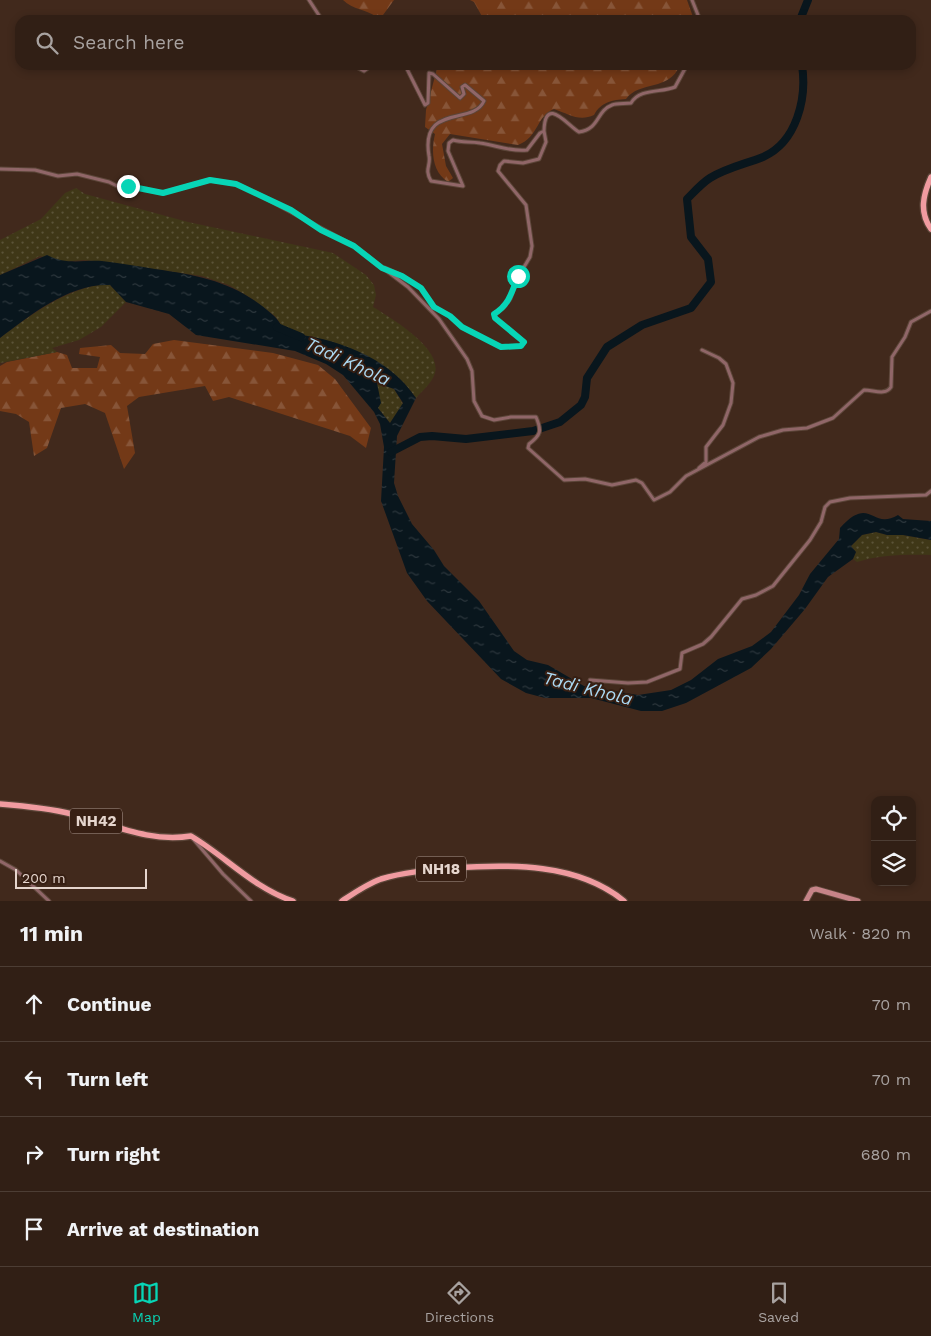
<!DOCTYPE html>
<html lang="en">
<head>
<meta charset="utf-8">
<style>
  body { margin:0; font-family:"Work Sans",sans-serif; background:#3d2c22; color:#f1f3f6 }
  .controls { position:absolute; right:15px; bottom:15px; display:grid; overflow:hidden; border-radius:10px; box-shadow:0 2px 8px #0003 }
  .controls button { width:45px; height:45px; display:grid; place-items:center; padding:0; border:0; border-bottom:1px solid #4c3d34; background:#311f15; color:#f1f3f6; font:25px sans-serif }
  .scale { position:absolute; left:15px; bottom:12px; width:132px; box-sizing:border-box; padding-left:5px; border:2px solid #e5d5cd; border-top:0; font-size:14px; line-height:18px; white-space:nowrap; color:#e5d5cd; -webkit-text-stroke:4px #371f13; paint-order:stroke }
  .stop { position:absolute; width:15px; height:15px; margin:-11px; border:4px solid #07d5b6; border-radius:50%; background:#fff }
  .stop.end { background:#07d5b6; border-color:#fff; box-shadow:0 1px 5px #0008 }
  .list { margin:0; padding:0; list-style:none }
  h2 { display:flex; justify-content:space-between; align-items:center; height:65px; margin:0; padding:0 20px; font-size:21px }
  h2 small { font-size:16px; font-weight:400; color:#a8a2a0 }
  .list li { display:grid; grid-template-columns:32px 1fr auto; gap:15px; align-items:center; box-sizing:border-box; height:75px; padding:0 20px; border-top:1px solid #4c3d34 }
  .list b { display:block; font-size:19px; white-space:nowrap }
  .list em { font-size:16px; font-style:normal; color:#a8a2a0 }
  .icon { flex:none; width:28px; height:28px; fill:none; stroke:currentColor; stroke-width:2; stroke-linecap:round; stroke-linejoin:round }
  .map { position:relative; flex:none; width:931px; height:901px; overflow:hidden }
  .search { position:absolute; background:#311f15; box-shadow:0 2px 8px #0003; left:15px; right:15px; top:15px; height:55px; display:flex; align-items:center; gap:12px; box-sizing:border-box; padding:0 18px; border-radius:15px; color:#a8a2a0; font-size:19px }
  .sheet { height:365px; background:#311f15 }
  nav { display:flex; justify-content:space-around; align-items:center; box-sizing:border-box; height:70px; border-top:1px solid #4c3d34; background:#311f15; font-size:14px; color:#a8a2a0 }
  nav a { display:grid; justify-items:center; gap:2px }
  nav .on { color:#07d5b6 }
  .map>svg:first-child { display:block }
  .forest { fill:url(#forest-firs) }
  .sand { fill:url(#sand-dots) }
  .water { fill:url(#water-ripples); fill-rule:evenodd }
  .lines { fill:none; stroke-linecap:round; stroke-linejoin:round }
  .river { stroke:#09161d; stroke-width:8 }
  .street-casing { stroke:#5b4538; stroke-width:5 }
  .secondary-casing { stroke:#5b4538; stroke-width:7 }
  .primary-casing { stroke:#5b4538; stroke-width:8 }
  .street { stroke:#906668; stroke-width:3 }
  .secondary { stroke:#c68488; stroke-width:5 }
  .primary { stroke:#f09ba0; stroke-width:5.5 }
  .route { stroke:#07d5b6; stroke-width:6 }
  .labels { text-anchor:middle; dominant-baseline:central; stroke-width:4; stroke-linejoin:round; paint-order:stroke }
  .shield { fill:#371f13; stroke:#b19e95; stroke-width:1 }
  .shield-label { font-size:15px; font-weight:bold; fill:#e5d5cd }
  .water-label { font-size:18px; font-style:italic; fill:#abd9f3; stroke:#371f13 }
</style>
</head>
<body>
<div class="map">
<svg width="931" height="901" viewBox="0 0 931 901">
  <defs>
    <pattern id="forest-firs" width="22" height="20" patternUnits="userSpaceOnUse" patternTransform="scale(1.25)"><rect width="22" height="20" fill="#733917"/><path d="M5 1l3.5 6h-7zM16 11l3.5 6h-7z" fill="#875538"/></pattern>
    <pattern id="sand-dots" width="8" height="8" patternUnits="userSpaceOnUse" patternTransform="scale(1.25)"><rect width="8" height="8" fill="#3f3717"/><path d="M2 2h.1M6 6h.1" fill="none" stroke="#5b5338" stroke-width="1.8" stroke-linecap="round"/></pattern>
    <pattern id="water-ripples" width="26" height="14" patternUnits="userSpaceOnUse" patternTransform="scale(1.25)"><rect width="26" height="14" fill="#09161d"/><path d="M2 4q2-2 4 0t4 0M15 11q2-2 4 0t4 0" fill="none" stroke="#2d373d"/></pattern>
  </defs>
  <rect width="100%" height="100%" fill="#41291c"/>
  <path class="forest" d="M343,0H394L383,15L377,17C366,9 353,10 343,0Z
    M470,0H687L693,17V20H484L474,2Z
    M438,65H680C669,92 640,80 626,99C612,100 601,102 594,115C579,122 569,114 554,109C536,116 539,137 518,145L450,134L442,144L446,166L453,178L448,182C432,172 431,151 435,134L425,127L426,110Z
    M174,340L273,353L318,365L335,379L371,428L366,448L350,436L229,397L213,401L205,386L139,397L127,406L135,453L124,469L105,413L85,404L61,408L47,448L34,456L29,422L16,414L0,411V366L7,362L57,352L67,355L72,368H97L100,357L79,354L80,348L111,345L120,353L145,354L153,344Z"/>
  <path class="sand" d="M76,188L85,194L188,222L333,253L366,275L374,285L376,295L373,307C391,318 442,348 435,373C432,383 422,391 416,398C389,357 333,338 287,333L275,316L251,298L229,285L202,276L105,262L83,260L62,262L40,256L0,275V240L41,219L65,193Z
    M99,285H110L126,302L101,327L79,340L52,348L57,352L0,363V338C29,316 63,291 99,285Z
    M376,383L394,389L403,404L390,423L378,408Z
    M876,532L887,535H903L931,540V555C909,554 877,555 857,562L853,559L856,552L851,546L862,535Z"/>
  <path class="water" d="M47,255C66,265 81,260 102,261C120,263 137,266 155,269C202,276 236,282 273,315C279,320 282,328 287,333C335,338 388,356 416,398L397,436L394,483L398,496L412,524L434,550L444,566L479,601L514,651L527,660L548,665L584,686L638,695L671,690L691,680L718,659L752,646L771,632L799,595L810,574L839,539L840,528C871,494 871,531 898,515L903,519L931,521V540L903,535H887L876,532L862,535L851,546L856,552L853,559L828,577L805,609L771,649L751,668L686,703L662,711H641L591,698H545L526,693L501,679L427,601L407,573L381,501L384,447L380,424L374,412L343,375L326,364L295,351L196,335L169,314L126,302L110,285C70,283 30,315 0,338V275ZM377,383L394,389L403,403L390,423L378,408L381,403Z"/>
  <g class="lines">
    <path class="river" d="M800,20L808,0
      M277,327L301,337
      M391,452L420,437L432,436L466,439L533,431L560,422L581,405L585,397L587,378L607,347L642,325L691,308L711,282L708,259L691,237L687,199C694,192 702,183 710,178C726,168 745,164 763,157C797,142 807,98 802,65"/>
    <g class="street-casing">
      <path id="street" d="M309,0L322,20
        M692,0L700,20
        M353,65L364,71L372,65
        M544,131C545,94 568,126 579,132C600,129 596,111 612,105C617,103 625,104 631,103C640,88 661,93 675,87L687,65
        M0,169L35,170L58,176L77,174L109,182L119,187L128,186L163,193L210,180L236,184L254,192L354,246L408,287L439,319L467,359L472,371L474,401L482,416L494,420L511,417H536C542,431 541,435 529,444L528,448L564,480L585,479L612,485L636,480L642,483L654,500L670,492L686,476L759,437L783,430L807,428L833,418L864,390C874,390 885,396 891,387L892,357L905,337L911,322L931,311
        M385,268L402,276L421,288L434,307L450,316L462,327L501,347L521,346L524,342L495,318L494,314L503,308L510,299L518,277L530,257L532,246L526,205L498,171L500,165L504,161L523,163L539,159L546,142L544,131L540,133L527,150C510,152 496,145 480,143C470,141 463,143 453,140L449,143L448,151L463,186L431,181C424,169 431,166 429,156C420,103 473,126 484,101L465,85L462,87L464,94L460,98L433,74L429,73L428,103L425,105L405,65
        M699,468L706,462V447L723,425L731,403L733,383L726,364L719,358L702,350
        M590,680L628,683L647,682L680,669L682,653L703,644L711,637L742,599L756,595L773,586L810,540L821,522L825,507L830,502L850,498L926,495L931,491
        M194,840L223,874L251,901
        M0,861L16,870L49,901"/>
    </g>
    <g class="secondary-casing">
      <path id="secondary" d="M806,901L812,890L816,889L858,901"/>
    </g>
    <g class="primary-casing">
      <path id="primary" d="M931,177C923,195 919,212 931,229
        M0,804C25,806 48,808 72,814C112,824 149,843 191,836C225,856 255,889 293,901
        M342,901C354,893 367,884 381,879C404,872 430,870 453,868C510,864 578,863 624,901"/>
    </g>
    <use href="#street" class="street"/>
    <use href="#secondary" class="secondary"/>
    <use href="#primary" class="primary"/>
  </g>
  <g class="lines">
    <path class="route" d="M128,186L163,193L210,180L236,184L291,210L321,230L354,246L382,268L402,276L421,288L434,307L450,316L462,327L501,347L521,346L524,342L495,318L494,314C509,305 512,292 518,276"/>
  </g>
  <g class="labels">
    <g class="shield">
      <rect x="70" y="808.5" width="52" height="25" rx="4"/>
      <rect x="416" y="856.5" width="50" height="25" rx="4"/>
    </g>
    <g class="shield-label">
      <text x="96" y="821">NH42</text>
      <text x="441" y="869">NH18</text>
    </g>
    <g class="water-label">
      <text transform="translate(348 361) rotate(25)">Tadi Khola</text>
      <text transform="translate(588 688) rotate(14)">Tadi Khola</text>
    </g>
  </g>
</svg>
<div class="controls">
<button><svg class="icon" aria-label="locate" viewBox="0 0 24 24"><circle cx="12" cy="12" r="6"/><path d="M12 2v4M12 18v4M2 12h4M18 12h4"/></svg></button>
<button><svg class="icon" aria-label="layers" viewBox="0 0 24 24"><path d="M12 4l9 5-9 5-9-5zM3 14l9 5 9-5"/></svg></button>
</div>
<div class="scale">200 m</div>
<div class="stop" style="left:518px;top:276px"></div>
<div class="stop end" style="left:128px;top:186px"></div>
<div class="search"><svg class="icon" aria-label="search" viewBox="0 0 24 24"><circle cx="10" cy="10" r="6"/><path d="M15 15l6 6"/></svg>Search here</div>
</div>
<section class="sheet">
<h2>11 min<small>Walk · 820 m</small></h2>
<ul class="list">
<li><svg class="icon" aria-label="ahead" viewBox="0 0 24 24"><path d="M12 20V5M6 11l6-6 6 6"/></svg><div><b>Continue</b></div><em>70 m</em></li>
<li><svg class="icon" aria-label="left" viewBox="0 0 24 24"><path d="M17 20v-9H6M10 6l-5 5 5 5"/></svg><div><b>Turn left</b></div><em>70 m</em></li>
<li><svg class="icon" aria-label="right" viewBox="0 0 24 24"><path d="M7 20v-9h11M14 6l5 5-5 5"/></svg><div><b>Turn right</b></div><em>680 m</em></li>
<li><svg class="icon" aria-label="arrive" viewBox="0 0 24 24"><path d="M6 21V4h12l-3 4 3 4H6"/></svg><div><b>Arrive at destination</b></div></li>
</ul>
</section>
<nav>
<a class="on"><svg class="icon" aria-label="map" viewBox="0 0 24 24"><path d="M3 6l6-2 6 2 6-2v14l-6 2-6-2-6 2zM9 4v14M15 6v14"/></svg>Map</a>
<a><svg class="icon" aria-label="directions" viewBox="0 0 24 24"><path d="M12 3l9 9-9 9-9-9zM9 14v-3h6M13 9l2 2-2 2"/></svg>Directions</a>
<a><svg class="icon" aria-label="saved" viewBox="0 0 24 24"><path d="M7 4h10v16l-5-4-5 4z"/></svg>Saved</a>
</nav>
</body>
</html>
